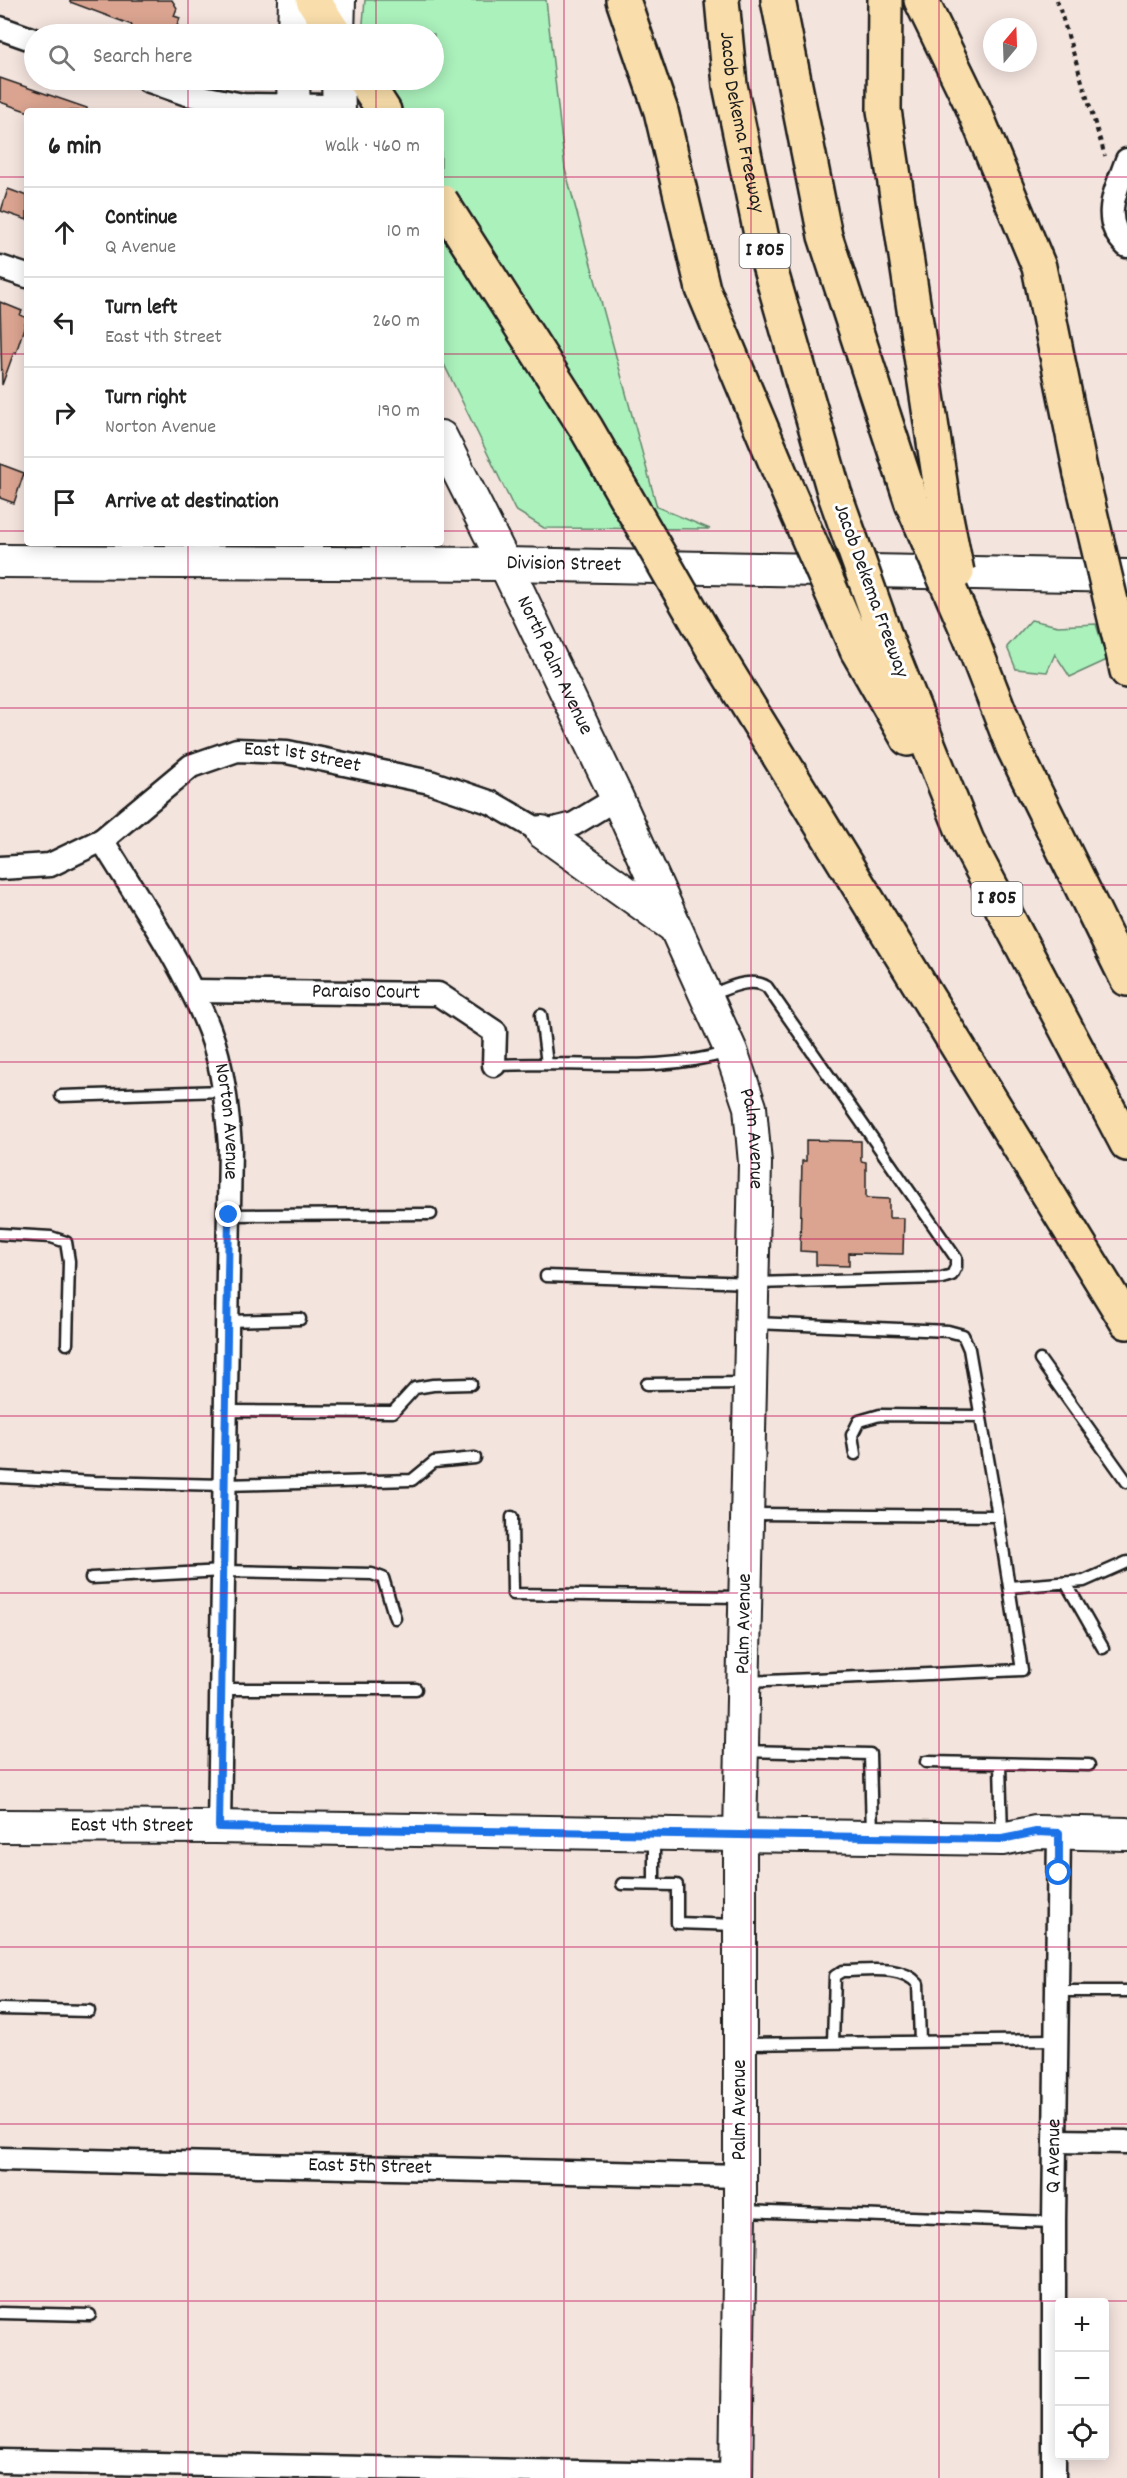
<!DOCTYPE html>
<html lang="en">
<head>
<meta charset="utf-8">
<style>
  body { margin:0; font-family:Dekko,sans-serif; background:#f6f6f6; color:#222 }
  .controls { position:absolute; right:18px; bottom:18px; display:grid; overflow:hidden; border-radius:6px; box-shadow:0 3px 15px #0003 }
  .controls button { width:54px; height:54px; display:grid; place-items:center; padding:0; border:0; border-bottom:2px solid #e0e0e0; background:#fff; color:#222; font:30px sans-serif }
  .compass { position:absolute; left:983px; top:18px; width:54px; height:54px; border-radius:50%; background:#fff; box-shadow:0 3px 15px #0003; rotate:19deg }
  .stop { position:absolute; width:18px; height:18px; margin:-14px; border:4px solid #1a73e8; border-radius:50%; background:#fff }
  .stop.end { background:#1a73e8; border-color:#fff; box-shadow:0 2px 6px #0008 }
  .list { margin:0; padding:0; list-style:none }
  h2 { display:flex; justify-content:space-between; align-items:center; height:78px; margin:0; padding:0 24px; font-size:26px }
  h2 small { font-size:20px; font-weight:400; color:#767676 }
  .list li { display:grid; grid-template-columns:39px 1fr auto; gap:18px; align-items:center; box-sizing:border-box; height:90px; padding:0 24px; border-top:2px solid #e0e0e0 }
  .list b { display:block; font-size:22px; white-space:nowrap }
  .list p { margin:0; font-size:20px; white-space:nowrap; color:#767676 }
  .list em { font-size:20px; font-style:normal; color:#767676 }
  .icon { flex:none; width:33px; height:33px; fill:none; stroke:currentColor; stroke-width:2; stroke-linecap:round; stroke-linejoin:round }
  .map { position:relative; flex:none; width:1127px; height:2478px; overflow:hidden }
  .search { position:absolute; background:#fff; box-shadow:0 3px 15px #0003; left:24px; top:24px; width:420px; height:66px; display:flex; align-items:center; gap:15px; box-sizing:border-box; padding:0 21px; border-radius:33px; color:#767676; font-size:22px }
  .panel { position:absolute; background:#fff; box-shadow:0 3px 15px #0003; left:24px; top:108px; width:420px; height:438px; border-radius:6px }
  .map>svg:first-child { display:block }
  .green { fill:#abf1bc; stroke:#64866c; stroke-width:1.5 }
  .building { fill:#daa490; stroke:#1c1c1c; stroke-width:1.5 }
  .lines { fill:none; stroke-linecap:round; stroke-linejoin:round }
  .lane-casing { stroke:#1c1c1c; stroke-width:15 }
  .street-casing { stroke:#1c1c1c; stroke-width:27 }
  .secondary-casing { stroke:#1c1c1c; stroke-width:36 }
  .highway-casing { stroke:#1c1c1c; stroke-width:38 }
  .path { stroke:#1c1c1c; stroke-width:4; stroke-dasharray:4.5 4.5; stroke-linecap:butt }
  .lane { stroke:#fff; stroke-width:10 }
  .street { stroke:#fff; stroke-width:22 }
  .secondary { stroke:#fff; stroke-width:32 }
  .highway { stroke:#f9deab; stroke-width:33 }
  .highway-bridge-casing { stroke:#1c1c1c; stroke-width:38; stroke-linecap:butt }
  .highway-bridge { stroke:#f9deab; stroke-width:33 }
  .route { stroke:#1a73e8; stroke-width:8 }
  .grid { fill:none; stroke:#c2185b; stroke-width:1.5; stroke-opacity:0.55 }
  .labels { text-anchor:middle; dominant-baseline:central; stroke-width:6; stroke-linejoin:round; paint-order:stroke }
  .shield { fill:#fff; stroke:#606060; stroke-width:1.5 }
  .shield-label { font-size:20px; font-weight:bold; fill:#1c1c1c }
  .street-label { font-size:21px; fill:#1c1c1c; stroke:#fff }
</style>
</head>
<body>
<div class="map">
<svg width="1127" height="2478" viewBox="0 0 1127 2478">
  <rect width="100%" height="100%" fill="#f4e4de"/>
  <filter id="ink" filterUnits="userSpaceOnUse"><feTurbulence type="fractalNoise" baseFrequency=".0167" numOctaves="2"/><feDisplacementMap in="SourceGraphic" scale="12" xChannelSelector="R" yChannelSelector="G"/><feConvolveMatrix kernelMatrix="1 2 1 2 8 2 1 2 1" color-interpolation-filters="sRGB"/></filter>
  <g filter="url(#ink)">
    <path class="green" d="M365,0H546L565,169L657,507L710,529L544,528L515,510L441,358V111H366L365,80H434V34H362Z
      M1031,620L1058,626L1096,624L1107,660L1070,677L1055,654L1047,672L1016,669L1007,647Z"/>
    <path class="building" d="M70,0H172L177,8L174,16L180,18L174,34H129L132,25L70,2Z
      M0,78L87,108V111H26L0,102Z
      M8,189L27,196V220L1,211Z
      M0,302L22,311L20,315L27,318L16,353L14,352L2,385Z
      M0,464L24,473L14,503L0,498Z
      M806,1140L861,1141V1161L866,1162V1198L889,1199V1218H904L903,1254L849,1253V1266L816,1265V1252L800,1251L802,1161H806Z"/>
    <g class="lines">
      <g class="lane-casing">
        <path id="lane" d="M541,1015L547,1064C607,1064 670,1070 728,1052
          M494,1065L547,1064
          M61,1096L224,1091
          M229,1215L431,1214
          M0,1234L51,1237L66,1242L69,1261L67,1344
          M546,1276L753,1283L942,1278L952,1275L956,1267V1258L767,987C750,976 727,989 710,995
          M228,1321L300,1319
          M753,1323L948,1331L963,1335L969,1349L998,1516
          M1040,1360L1127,1482
          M647,1384L747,1383
          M226,1411L393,1412L415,1388L433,1385L471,1384
          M855,1454L852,1435L859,1421L880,1415L981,1416
          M0,1477L95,1482L225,1485L412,1480L434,1462L475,1458
          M512,1517L513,1594L742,1597
          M91,1578L223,1571L372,1574L383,1578L395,1618
          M1066,1583L1103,1648
          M1009,1587L1084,1581L1127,1562
          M746,1682L1022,1670L998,1516L751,1514
          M221,1689H416
          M743,1751L870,1754L872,1834
          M926,1762L1089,1765
          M1000,1765L1002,1836
          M654,1837V1885
          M622,1884L677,1885V1923L737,1925
          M1058,1991H1127
          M0,2009L89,2011
          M833,2043L835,1976L843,1971C866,1971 901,1964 918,1984L920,2041
          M744,2044L1056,2040
          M744,2211L1054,2222
          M0,2313L90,2315"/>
      </g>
      <g class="street-casing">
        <g id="street">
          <path d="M0,28L34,40"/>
          <path d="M147,80L187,94L243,105L338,106"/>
          <path d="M1127,160C1116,191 1099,220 1127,246"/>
          <path d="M0,267L27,276"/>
          <path id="s1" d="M102,840C138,899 184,965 209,1029C223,1065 227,1107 230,1146L219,1827"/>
          <path id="s2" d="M0,868L50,865L102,840L191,766L237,750L287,752L430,782L492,803L542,832L574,824L617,798"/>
          <path id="s3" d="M192,991L438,994L495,1032L494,1065"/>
          <path d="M1055,2141L1127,2142"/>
          <path id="s4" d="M0,2159L741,2176"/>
          <path d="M0,2461L736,2475"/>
          <path id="s5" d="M1054,2478V2222L1059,1832"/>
        </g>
      </g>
      <g class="secondary-casing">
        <g id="secondary">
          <path d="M294,34L295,0"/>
          <path d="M338,34L339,0"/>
          <path d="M293,80L294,111"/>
          <path d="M338,80L339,111"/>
          <path id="s6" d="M441,437L505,564L617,798L731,1051L750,1107L755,1163L740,1834V2211L736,2478"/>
          <path id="s7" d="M0,561L505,564L1127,576"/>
          <path d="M542,832L673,926"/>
          <path id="s8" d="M0,1826L214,1827L1002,1839L1036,1832L1127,1834"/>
        </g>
      </g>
      <g class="highway-casing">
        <g id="highway">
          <path d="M313,0L335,34"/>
          <path d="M623,0L661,111L703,289L783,480"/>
          <path id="s9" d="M722,0L730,85L763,244L835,495"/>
          <path d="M778,0L825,236L912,503"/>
          <path d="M885,0L884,110L943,502"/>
          <path d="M921,0L972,105L1039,267L1081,474"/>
          <path d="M364,80L384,111"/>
          <path d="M972,641L1013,747L1127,979"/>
          <path d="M888,644L967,841L1127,1144"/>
          <path d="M712,647L1127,1322"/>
          <path d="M1122,648L1127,671"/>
          <path d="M857,650L908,739"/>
        </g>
      </g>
      <path class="path" d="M1057,0L1105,156"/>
      <use href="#lane" class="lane"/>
      <use href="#street" class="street"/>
      <use href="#secondary" class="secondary"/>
      <use href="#highway" class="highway"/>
      <g class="highway-bridge-casing">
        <path id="highway-bridge" d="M441,201L586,428L712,647
          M1081,474L1122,648
          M783,480L857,650
          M835,495L888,644
          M943,502L957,572
          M912,503L972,641"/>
      </g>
      <use href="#highway-bridge" class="highway-bridge"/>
    </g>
  </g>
  <g class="lines" filter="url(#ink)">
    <path class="route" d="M229,1215L219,1827L1002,1839L1036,1832L1059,1833V1873"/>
  </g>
  <path class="grid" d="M188,0V34M376,0V34M564,0V2478M751,0V2478M939,0V2478M188,80V111M376,80V111M0,177H27M441,177H1127M0,354H27M441,354H1127M0,531H27M441,531H1127M188,543V2478M376,543V2478M0,708H1127M0,885H1127M0,1062H1127M0,1239H1127M0,1416H1127M0,1593H1127M0,1770H1127M0,1947H1127M0,2124H1127M0,2301H1127"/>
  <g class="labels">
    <g class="shield">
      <rect x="739.5" y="234" width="51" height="34" rx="4.5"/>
      <rect x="971.5" y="882" width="51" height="34" rx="4.5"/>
    </g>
    <g class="shield-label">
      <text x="765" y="251">I 805</text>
      <text x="997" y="899">I 805</text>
    </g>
    <g class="street-label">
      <text stroke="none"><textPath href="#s9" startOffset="124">Jacob Dekema Freeway</textPath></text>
      <text stroke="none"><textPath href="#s7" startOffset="564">Division Street</textPath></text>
      <text transform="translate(870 591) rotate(70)">Jacob Dekema Freeway</text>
      <text stroke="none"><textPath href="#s6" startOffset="255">North Palm Avenue</textPath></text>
      <text stroke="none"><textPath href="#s2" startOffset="338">East 1st Street</textPath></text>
      <text stroke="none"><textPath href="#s3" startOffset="174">Paraiso Court</textPath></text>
      <text stroke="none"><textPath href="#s1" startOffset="312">Norton Avenue</textPath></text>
      <text stroke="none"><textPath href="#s6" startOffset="770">Palm Avenue</textPath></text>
      <text transform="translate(745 1624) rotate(-89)">Palm Avenue</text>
      <text stroke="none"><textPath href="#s8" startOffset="132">East 4th Street</textPath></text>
      <text transform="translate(741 2110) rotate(-90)">Palm Avenue</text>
      <text stroke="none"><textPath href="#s5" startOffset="322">Q Avenue</textPath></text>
      <text stroke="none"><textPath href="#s4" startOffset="370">East 5th Street</textPath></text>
    </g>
  </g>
</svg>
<div class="controls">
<button>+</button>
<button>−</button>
<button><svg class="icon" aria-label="locate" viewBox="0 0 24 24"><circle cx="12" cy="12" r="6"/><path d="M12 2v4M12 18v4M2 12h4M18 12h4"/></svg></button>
</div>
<svg class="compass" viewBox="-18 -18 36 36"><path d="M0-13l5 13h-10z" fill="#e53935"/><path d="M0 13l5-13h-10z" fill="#767676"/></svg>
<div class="stop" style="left:1059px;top:1873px"></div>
<div class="stop end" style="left:229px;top:1215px"></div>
<div class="search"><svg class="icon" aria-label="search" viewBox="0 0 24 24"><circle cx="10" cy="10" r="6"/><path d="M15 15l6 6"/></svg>Search here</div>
<section class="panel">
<h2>6 min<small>Walk · 460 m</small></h2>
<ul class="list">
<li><svg class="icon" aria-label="ahead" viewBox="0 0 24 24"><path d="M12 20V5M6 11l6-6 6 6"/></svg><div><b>Continue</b><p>Q Avenue</p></div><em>10 m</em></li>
<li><svg class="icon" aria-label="left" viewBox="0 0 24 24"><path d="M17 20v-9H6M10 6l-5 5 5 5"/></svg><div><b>Turn left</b><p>East 4th Street</p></div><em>260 m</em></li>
<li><svg class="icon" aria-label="right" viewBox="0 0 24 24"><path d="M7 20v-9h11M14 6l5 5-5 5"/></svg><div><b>Turn right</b><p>Norton Avenue</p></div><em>190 m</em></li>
<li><svg class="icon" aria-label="arrive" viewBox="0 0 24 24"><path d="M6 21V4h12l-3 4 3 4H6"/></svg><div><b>Arrive at destination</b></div></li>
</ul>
</section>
</div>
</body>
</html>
